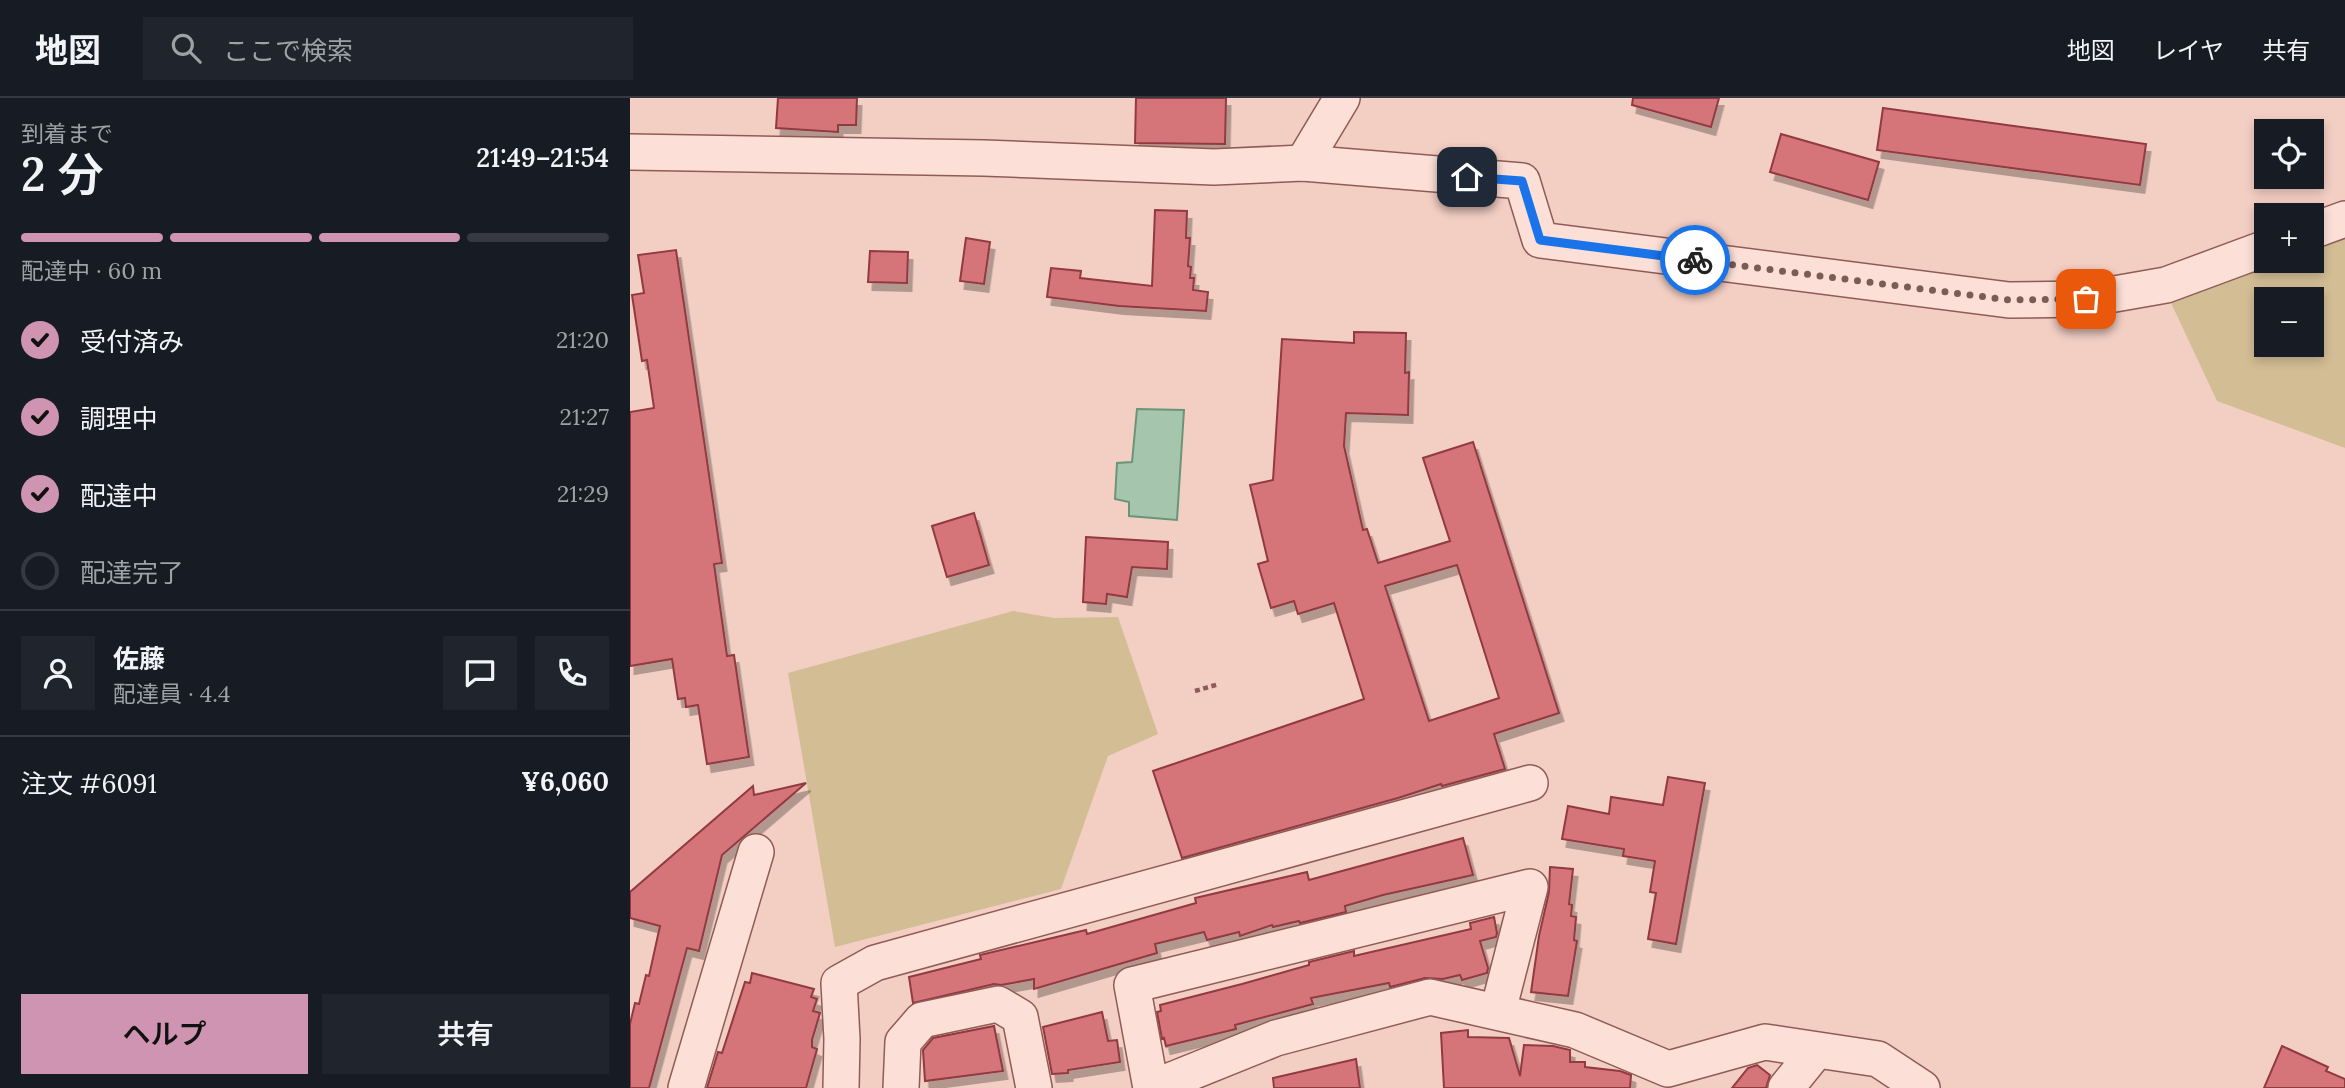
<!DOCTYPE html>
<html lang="ja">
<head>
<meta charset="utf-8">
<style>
	body { margin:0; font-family:Lora,"Noto Sans JP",serif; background:#20242c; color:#f1f3f6; height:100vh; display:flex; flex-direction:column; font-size:26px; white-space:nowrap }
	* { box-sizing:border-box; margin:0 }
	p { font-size:23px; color:#9ea1a6 }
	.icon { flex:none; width:38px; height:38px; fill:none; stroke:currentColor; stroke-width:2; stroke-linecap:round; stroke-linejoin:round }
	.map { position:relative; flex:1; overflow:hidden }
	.sheet { display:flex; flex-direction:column; background:#171b24; width:630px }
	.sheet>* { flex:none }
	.buttons { position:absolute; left:1624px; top:21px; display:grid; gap:14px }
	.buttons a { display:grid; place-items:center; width:70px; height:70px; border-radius:0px; background:#171b24; box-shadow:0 4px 10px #0003; font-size:35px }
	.pin { position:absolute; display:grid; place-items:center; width:60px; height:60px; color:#fff; margin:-30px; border-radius:14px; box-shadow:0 4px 10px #0006 }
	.courier { position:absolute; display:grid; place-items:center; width:70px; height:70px; margin:-35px; border:5px solid #1a73e8; border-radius:50%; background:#fff; color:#222; box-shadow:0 2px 9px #0007 }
	.headline em { font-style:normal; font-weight:600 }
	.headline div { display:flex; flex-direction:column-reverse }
	.headline { display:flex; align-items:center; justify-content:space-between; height:119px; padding:0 21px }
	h1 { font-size:46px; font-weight:600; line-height:52px }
	.bar { display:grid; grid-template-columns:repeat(4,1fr); gap:10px 7px; align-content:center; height:84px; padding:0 21px }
	.bar i { height:9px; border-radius:5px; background:#363941 }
	.bar .on { background:#cf94b2 }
	.bar p { grid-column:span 4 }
	.line { display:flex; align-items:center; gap:18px; padding:0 21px; border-top:2px solid #363941 }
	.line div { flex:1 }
	.round { display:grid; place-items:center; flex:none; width:74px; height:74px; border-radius:0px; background:#20242c }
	ol { padding:0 21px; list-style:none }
	li { display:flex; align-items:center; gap:21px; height:77px }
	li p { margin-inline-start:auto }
	li .icon { padding:7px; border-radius:50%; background:#cf94b2; color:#111; stroke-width:4 }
	li:last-child { color:#9ea1a6 }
	li i { width:38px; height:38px; border:4px solid #363941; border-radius:50% }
	.action { display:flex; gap:14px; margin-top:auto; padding:14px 21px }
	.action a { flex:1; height:80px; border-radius:0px; background:#cf94b2; color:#111; font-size:28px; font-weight:600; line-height:80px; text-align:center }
	.action a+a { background:#20242c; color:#f1f3f6 }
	header { display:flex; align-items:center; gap:42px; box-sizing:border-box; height:98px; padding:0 35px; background:#171b24; border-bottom:2px solid #363941 }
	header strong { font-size:33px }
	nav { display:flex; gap:38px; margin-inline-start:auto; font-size:24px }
	.search { width:490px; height:63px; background:#20242c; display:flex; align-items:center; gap:18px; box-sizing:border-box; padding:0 24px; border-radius:0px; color:#9ea1a6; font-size:26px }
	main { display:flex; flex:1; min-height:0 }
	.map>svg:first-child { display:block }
</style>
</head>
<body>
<header>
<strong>地図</strong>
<div class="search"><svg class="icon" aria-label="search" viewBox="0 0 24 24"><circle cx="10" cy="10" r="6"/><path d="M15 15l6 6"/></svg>ここで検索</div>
<nav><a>地図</a><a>レイヤ</a><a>共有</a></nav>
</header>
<main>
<section class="sheet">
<div class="headline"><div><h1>2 分</h1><p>到着まで</p></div><em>21:49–21:54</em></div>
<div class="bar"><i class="on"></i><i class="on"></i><i class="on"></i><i></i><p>配達中 · 60 m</p></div>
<ol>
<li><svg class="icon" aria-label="check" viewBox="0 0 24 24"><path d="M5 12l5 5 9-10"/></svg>受付済み<p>21:20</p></li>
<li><svg class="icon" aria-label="check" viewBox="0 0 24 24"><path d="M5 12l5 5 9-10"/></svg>調理中<p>21:27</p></li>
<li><svg class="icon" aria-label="check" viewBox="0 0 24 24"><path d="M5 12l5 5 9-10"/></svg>配達中<p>21:29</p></li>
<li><i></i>配達完了</li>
</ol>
<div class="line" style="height:126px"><a class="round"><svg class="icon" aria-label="person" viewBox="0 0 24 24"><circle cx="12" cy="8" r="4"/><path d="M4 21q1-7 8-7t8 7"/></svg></a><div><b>佐藤</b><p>配達員 · 4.4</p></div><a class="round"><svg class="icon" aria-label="chat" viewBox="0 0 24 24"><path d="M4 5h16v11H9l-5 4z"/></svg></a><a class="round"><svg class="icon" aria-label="phone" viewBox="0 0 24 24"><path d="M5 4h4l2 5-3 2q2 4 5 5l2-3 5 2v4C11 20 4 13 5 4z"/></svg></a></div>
<div class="line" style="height:91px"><div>注文 #6091</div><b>¥6,060</b></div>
<div class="action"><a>ヘルプ</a><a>共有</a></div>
</section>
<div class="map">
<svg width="1715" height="990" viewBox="0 0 1715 990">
	<defs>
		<filter id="shadow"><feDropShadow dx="4.5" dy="8" stdDeviation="0" flood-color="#0004"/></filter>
	</defs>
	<rect width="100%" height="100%" fill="#f3cec3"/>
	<g fill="#d3bd95" fill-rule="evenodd">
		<path d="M1715,140v210l-128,-47 -52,-111 75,-17 38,-12h34v-12zM1636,201h46v46h-46z"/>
		<path d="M383,513l41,7 64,-1 40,117 -50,22 -47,133 -226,58 -47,-274z"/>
	</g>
	<path fill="#a5c5ad" stroke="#6b9577" stroke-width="2" d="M507,311l47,1 -7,110 -48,-4v-14l-14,-3 2,-36 15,-1z"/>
	<g fill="#d5757a" stroke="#913a40" stroke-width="2" fill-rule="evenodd" filter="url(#shadow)">
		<path d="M148,0h79l-1,27h-18v7l-62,-4z"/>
		<path d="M506,0h90l-1,46 -90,-1z"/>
		<path d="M1003,0h86l-8,29 -79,-22z"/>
		<path d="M1253,10l263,36 -6,41 -263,-35z"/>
		<path d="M1151,36l98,28 -11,38 -98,-28z"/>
		<path d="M525,112l32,1 -1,27h4l-2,28 3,1 -1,11h4l-1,12 15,2 -2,19 -87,-5 -72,-9 4,-29 30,3 -1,7 72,8z"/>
		<path d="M336,140l24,4 -6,42 -24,-3z"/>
		<path d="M46,152l46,313 -8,1 13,92 7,-1 15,102 -42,7 -9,-59 -12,2 -1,-9 -7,1 -6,-40 -42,7v-254l24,-4 -7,-48 -5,1 -10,-66 12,-2 -6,-38z"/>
		<path d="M240,153l38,1 -1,31 -39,-1z"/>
		<path d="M724,234l52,1 -1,40 4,-1 -1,43 -62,-2 -2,33 19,84 4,-1 11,34 72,-22 -27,-83 50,-16 86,271 -65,21 11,35 -63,17 -1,-2 -43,14 -216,60 -29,-87 211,-72 -30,-96 -36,11 -4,-13 -23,7 -13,-44 10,-3 -18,-76 23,-5 9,-141 72,4zM827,467l42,133 -70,23 -44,-135z"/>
		<path d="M344,415l15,52 -42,12 -15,-51z"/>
		<path d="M456,439l82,5 -1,27 -35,-2 -5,30 -20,-3 -1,10 -23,-2z"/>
		<path d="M1038,679l37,6 -29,161 -28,-5 8,-46 -6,-1 5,-31 -32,-5 1,-7 -62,-10 6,-33 41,8 2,-17 52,8z"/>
		<path d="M176,685l-84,72 -23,96 -12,-3 -38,140h-19v-64l5,-21 4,1 7,-29 3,1 11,-50 -30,-8v-26l123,-106 1,9z"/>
		<path d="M833,740l10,37 -90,20 -38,11 1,6 -46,11 -1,-2 -26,6 -1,-2 -32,11 -1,-4 -32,8 -3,-8 -49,12 2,9 -123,36v-10l-33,6 -7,-1 -81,19 -4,-26 72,-18 -1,-4 106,-25 1,4 109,-31 -1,-5 112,-26 2,8z"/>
		<path d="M920,769l23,2 -4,35 3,1 -1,11 5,1 -2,23 3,1 -9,55 -37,-4 8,-56 10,-44z"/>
		<path d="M864,819l3,16 -1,4 -16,4 8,27 -1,5 -25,7 -2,-5 -17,4 -18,-1 -35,9 -1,-4 -78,15 2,6 -78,21 1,4 -70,17 -2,-8 -2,1 -5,-27 4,-1 -1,-6 82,-21 67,-19v-3l45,-11v5l117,-27 -1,-6z"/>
		<path d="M122,875l62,16 -3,8 6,2 -4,12 7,2 -8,27v7l5,2 -11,39h-99l11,-36 4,1 23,-71 5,1z"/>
		<path d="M472,914l6,29 9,-1 3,22 -52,8v3l-16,1 -9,-47z"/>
		<path d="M364,928l9,45 -78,10 -2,-31 10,-12z"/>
		<path d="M838,932v7l41,1 11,38 4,-31 29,1 17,4v12h15v5l35,4 11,4 -1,13h-186l-3,-55z"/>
		<path d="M1652,948l46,21 -2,4 19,8v9h-81z"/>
		<path d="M726,961l4,29h-86l-1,-10z"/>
		<path d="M1127,967l13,10 -4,13h-34l16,-20z"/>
	</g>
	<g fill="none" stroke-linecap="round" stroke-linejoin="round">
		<g stroke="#905b57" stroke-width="38">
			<g id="minor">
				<path d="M0,54l354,6 230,9 89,-4 219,18 18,59 469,60 77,-1 80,-14 100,-37"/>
				<path d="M673,65l39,-65"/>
				<path d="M1682,133l33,-12"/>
				<path d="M56,990l70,-236"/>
				<path d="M211,990l1,-49 -3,-56 36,-20 655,-180"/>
				<path d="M271,990l2,-46 19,-22 76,-16 22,13 14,71"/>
				<path d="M521,990l-19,-103 398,-98 -32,124"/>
				<path d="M522,990l124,-50 154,-41 145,33 93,39 97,-27 113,17 44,29"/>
				<path d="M1156,990l30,-37"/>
			</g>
		</g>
		<path stroke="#905b57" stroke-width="4.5" stroke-dasharray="5 3.5" stroke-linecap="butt" d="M565,593l24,-7"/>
		<use href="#minor" stroke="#fce0d7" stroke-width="35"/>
	</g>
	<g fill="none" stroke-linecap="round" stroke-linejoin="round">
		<path stroke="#7d5b57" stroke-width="7" stroke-dasharray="0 12.6" d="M1065,162l314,40 77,-1"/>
		<path stroke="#1a73e8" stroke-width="9" d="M837,79l55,4 18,59 155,20"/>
	</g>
</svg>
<div class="buttons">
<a><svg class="icon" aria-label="locate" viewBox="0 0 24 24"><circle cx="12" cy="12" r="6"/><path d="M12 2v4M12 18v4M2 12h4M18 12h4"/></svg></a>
<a>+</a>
<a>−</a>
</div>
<div class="pin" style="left:1456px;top:201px;background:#ea580c"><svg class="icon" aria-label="bag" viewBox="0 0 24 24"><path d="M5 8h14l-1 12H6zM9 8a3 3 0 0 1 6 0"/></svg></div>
<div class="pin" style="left:837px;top:79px;background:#1f2937"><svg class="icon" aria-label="home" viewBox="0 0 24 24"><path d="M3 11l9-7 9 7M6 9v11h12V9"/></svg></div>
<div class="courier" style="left:1065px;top:162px"><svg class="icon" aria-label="bike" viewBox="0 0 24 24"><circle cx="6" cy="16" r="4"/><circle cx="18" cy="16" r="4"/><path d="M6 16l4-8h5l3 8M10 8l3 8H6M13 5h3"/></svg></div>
</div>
</main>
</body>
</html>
